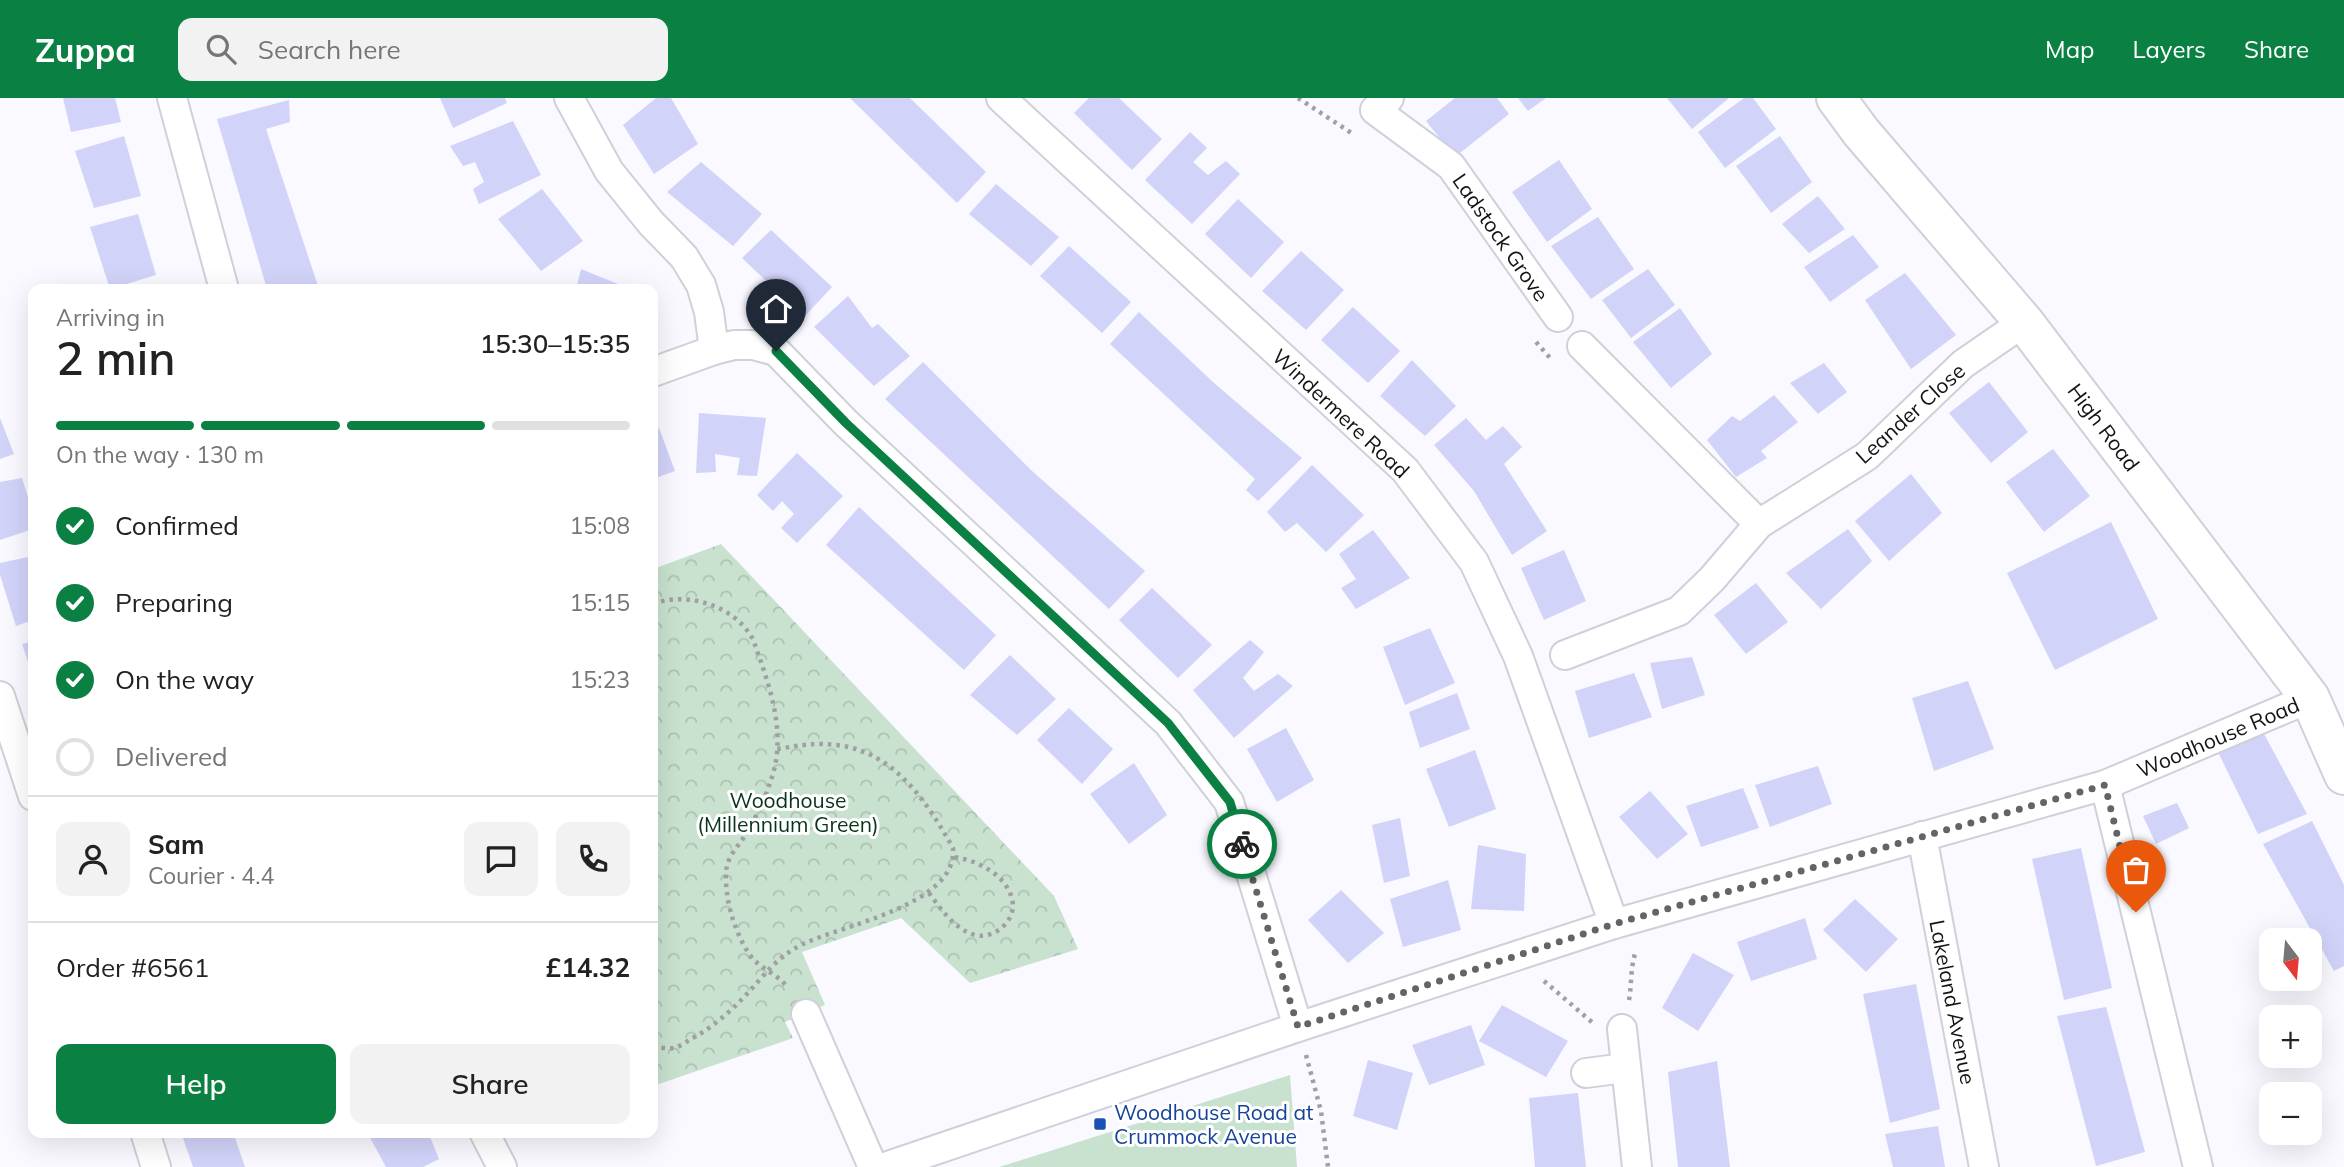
<!DOCTYPE html>
<html lang="en">
<head>
<meta charset="utf-8">
<style>
	body { margin:0; font-family:Mulish,sans-serif; background:#f2f2f2; color:#222; height:100vh; display:flex; flex-direction:column; font-size:26px; white-space:nowrap }
	* { box-sizing:border-box; margin:0 }
	p { font-size:23px; color:#767676 }
	.icon { flex:none; width:38px; height:38px; fill:none; stroke:currentColor; stroke-width:2; stroke-linecap:round; stroke-linejoin:round }
	.map { position:relative; flex:1; overflow:hidden }
	.side { position:absolute; left:28px; top:186px; width:630px; height:854px; display:flex; flex-direction:column; background:#fff; border-radius:14px; box-shadow:0 7px 28px #0002 }
	.side>* { flex:none }
	.needle { width:46px; rotate:164deg }
	.controls { position:absolute; left:2259px; top:830px; display:grid; gap:14px }
	.controls a { display:grid; place-items:center; width:63px; height:63px; border-radius:14px; background:#fff; box-shadow:0 7px 28px #0002; font-size:35px }
	.pin { position:absolute; display:grid; place-items:center; width:60px; height:60px; color:#fff; margin:-72px -30px; border-radius:50% 50% 50% 0; rotate:-45deg; box-shadow:0 0 7px #0007 }
	.pin .icon { rotate:45deg }
	.courier { position:absolute; display:grid; place-items:center; width:70px; height:70px; margin:-35px; border:5px solid #0b8043; border-radius:50%; background:#fff; color:#222; box-shadow:0 2px 9px #0007 }
	.head em { font-style:normal; font-weight:600 }
	.head div { display:flex; flex-direction:column-reverse }
	.head { display:flex; align-items:center; justify-content:space-between; height:119px; padding:0 28px }
	h1 { font-size:46px; font-weight:600; line-height:52px }
	.bar { display:grid; grid-template-columns:repeat(4,1fr); gap:10px 7px; align-content:center; height:84px; padding:0 28px }
	.bar i { height:9px; border-radius:5px; background:#e0e0e0 }
	.bar .active { background:#0b8043 }
	.bar p { grid-column:span 4 }
	.line { display:flex; align-items:center; gap:18px; padding:0 28px; border-top:2px solid #e0e0e0 }
	.line div { flex:1 }
	.round { display:grid; place-items:center; flex:none; width:74px; height:74px; border-radius:14px; background:#f2f2f2 }
	ol { padding:0 28px; list-style:none }
	li { display:flex; align-items:center; gap:21px; height:77px }
	li p { margin-inline-start:auto }
	li .icon { padding:7px; border-radius:50%; background:#0b8043; color:#fff; stroke-width:4 }
	li:last-child { color:#767676 }
	li i { width:38px; height:38px; border:4px solid #e0e0e0; border-radius:50% }
	.cta { display:flex; gap:14px; margin-top:auto; padding:14px 28px }
	.cta a { flex:1; height:80px; border-radius:14px; background:#0b8043; color:#fff; font-size:28px; font-weight:600; line-height:80px; text-align:center }
	.cta a+a { background:#f2f2f2; color:#222 }
	header { display:flex; align-items:center; gap:42px; box-sizing:border-box; height:98px; padding:0 35px; background:#0b8043; color:#fff }
	header strong { font-size:33px }
	nav { display:flex; gap:38px; margin-inline-start:auto; font-size:24px }
	.search { width:490px; height:63px; background:#f2f2f2; display:flex; align-items:center; gap:18px; box-sizing:border-box; padding:0 24px; border-radius:14px; color:#767676; font-size:26px }
	.map>svg:first-child { display:block }
</style>
</head>
<body>
<header>
<strong>Zuppa</strong>
<div class="search"><svg class="icon" aria-label="search" viewBox="0 0 24 24"><circle cx="10" cy="10" r="6"/><path d="M15 15l6 6"/></svg>Search here</div>
<nav><a>Map</a><a>Layers</a><a>Share</a></nav>
</header>
<div class="map">
<svg width="2344" height="1069" viewBox="0 0 2344 1069">
	<defs>
		<pattern id="forest-crowns" width="20" height="18" patternUnits="userSpaceOnUse" patternTransform="scale(1.75)"><rect width="20" height="18" fill="#c9e2cf"/><path d="M2 6a3 3 0 1 1 6 0M12 15a3 3 0 1 1 6 0" fill="none" stroke="#acc1b1"/></pattern>
	</defs>
	<rect width="100%" height="100%" fill="#f9f9ff"/>
	<path fill="#c9e2cf" d="M1290,977l7,92h-298z"/>
	<path fill="url(#forest-crowns)" d="M721,446l333,352 24,53 -108,34 -69,-65 -99,34 23,53 -40,17 8,16 -140,48v-517z"/>
	<g fill="#d2d3f9">
		<path d="M63,0h52l6,24 -50,10z"/>
		<path d="M440,0h65l2,5 -54,25z"/>
		<path d="M656,0h15l27,46 -44,30 -31,-49z"/>
		<path d="M850,0h60l76,74 -29,31z"/>
		<path d="M1089,0h30l43,41 -30,31 -58,-57z"/>
		<path d="M1455,0h42l12,16 -54,43 -29,-36z"/>
		<path d="M1518,0h28l-18,13z"/>
		<path d="M1667,0h62l-37,31z"/>
		<path d="M1744,0h9l23,31 -51,39 -27,-36z"/>
		<path d="M289,2l1,22 -24,7 53,160h-52l-50,-170z"/>
		<path d="M513,23l28,54 -62,29 -6,-15 11,-7 -9,-20 -12,4 -13,-20z"/>
		<path d="M1190,34l17,16 -14,14 15,13 18,-14 14,13 -48,50 -47,-44z"/>
		<path d="M124,38l17,60 -47,12 -19,-57z"/>
		<path d="M1780,38l32,46 -41,31 -35,-47z"/>
		<path d="M1559,62l33,49 -45,33 -35,-50z"/>
		<path d="M701,64l61,52 -29,32 -66,-54z"/>
		<path d="M996,86l63,53 -28,29 -62,-52z"/>
		<path d="M542,91l41,52 -42,30 -43,-52z"/>
		<path d="M1818,98l27,33 -36,24 -27,-29z"/>
		<path d="M1238,101l46,43 -33,36 -46,-44z"/>
		<path d="M138,116l18,61 -46,14 -20,-62z"/>
		<path d="M1598,119l36,52 -43,30 -40,-53z"/>
		<path d="M771,132l61,57 -28,30 -62,-59z"/>
		<path d="M1853,137l26,32 -49,35 -26,-35z"/>
		<path d="M1069,148l62,56 -29,31 -62,-57z"/>
		<path d="M1301,153l43,39 -38,40 -44,-39z"/>
		<path d="M581,171l42,17 -1,3h-46z"/>
		<path d="M1648,171l27,36 -44,33 -29,-38z"/>
		<path d="M1905,175l51,62 -45,34 -46,-69z"/>
		<path d="M848,198l24,32 6,-4 32,32 -36,30 -60,-59z"/>
		<path d="M1353,209l47,44 -32,32 -47,-43z"/>
		<path d="M1680,210l32,46 -41,34 -38,-46z"/>
		<path d="M1139,214l75,71 88,75 -44,43 -12,-11 9,-11 -145,-135z"/>
		<path d="M1412,262l44,46 -31,30 -45,-40z"/>
		<path d="M923,264l109,109 113,100 -36,38 -224,-210z"/>
		<path d="M1824,265l23,29 -29,22 -28,-31z"/>
		<path d="M1989,284l39,50 -37,31 -42,-50z"/>
		<path d="M1774,297l24,27 -37,29 6,7 -31,19 -29,-37 25,-24 8,5z"/>
		<path d="M699,315l67,5 -9,58 -20,-1 3,-17 -25,-4 1,18 -20,1z"/>
		<path d="M0,320l14,36 -14,5z"/>
		<path d="M1466,320l20,22 17,-14 19,21 -18,17 43,67 -35,24 -38,-64 -40,-46z"/>
		<path d="M659,330l16,43 -22,8v-49z"/>
		<path d="M2053,351l37,47 -46,36 -38,-50z"/>
		<path d="M797,355l46,43 -46,47 -16,-15 13,-14 -12,-13 -9,10 -16,-16z"/>
		<path d="M1312,367l52,50 -38,37 -29,-29 -12,9 -18,-20z"/>
		<path d="M1911,376l31,39 -53,48 -34,-40z"/>
		<path d="M22,380l11,35v16l-33,11v-58z"/>
		<path d="M859,409l137,128 -32,35 -138,-125z"/>
		<path d="M2111,424l47,97 -103,51 -48,-97z"/>
		<path d="M1848,431l24,32 -51,48 -35,-36z"/>
		<path d="M1373,432l37,48 -54,31 -15,-21 15,-9 -17,-25z"/>
		<path d="M1564,452l22,51 -42,19 -23,-52z"/>
		<path d="M33,458v64l-17,6 -16,-51v-12z"/>
		<path d="M1756,485l32,39 -42,32 -32,-39z"/>
		<path d="M1152,490l60,57 -34,33 -59,-58z"/>
		<path d="M1430,530l25,55 -50,22 -22,-58z"/>
		<path d="M1250,542l14,12 -21,26 11,13 24,-17 15,12 -59,52 -41,-48z"/>
		<path d="M33,543v36l-11,-33z"/>
		<path d="M1010,557l46,44 -39,36 -47,-40z"/>
		<path d="M1692,559l13,38 -43,14 -12,-46z"/>
		<path d="M1634,575l18,44 -63,21 -14,-47z"/>
		<path d="M1968,583l26,68 -60,22 -22,-73z"/>
		<path d="M1457,595l13,36 -50,19 -11,-36z"/>
		<path d="M1069,610l44,41 -31,35 -45,-44z"/>
		<path d="M1286,630l28,52 -37,22 -30,-53z"/>
		<path d="M2262,632l45,84 -49,20 -42,-86z"/>
		<path d="M1475,652l21,59 -47,18 -23,-58z"/>
		<path d="M1134,665l33,52 -38,29 -39,-50z"/>
		<path d="M1818,668l14,38 -62,23 -15,-42z"/>
		<path d="M1743,690l16,40 -58,19 -15,-41z"/>
		<path d="M1650,693l38,43 -31,25 -38,-42z"/>
		<path d="M2177,705l12,25 -33,16 -13,-28z"/>
		<path d="M1400,720l10,58 -26,7 -12,-58z"/>
		<path d="M2312,723l32,64v81l-10,5 -71,-127z"/>
		<path d="M1478,747l48,9 -2,57 -53,-2z"/>
		<path d="M2081,750l31,140 -48,12 -32,-141z"/>
		<path d="M1448,782l13,50 -58,17 -13,-48z"/>
		<path d="M1341,792l43,43 -36,30 -40,-43z"/>
		<path d="M1855,801l43,40 -32,33 -43,-42z"/>
		<path d="M1805,820l12,41 -66,22 -14,-39z"/>
		<path d="M1693,855l41,22 -36,56 -36,-23z"/>
		<path d="M1916,886l24,125 -50,14 -27,-129z"/>
		<path d="M1502,907l66,36 -22,36 -67,-36z"/>
		<path d="M2106,909l39,145 -49,14 -39,-150z"/>
		<path d="M1471,927l14,40 -56,20 -17,-40z"/>
		<path d="M1368,962l45,13 -16,57 -44,-14z"/>
		<path d="M1717,963l13,106h-52l-10,-95z"/>
		<path d="M1578,995l8,74h-51l-6,-69z"/>
		<path d="M1938,1028l7,41h-52l-8,-33z"/>
		<path d="M181,1034h52l12,35h-52z"/>
		<path d="M367,1034h61l11,27 -16,8h-37z"/>
	</g>
	<g fill="none" stroke-linecap="round" stroke-linejoin="round">
		<g stroke="#cfd0d9" stroke-width="32">
			<g id="street">
				<path d="M172,0l52,191"/>
				<path d="M569,0l40,73 42,52 33,34 17,28 8,27 5,38 20,-5h19l23,6 70,72 322,300 61,79 69,225"/>
				<path d="M1001,0l404,372 69,92 44,94 96,268"/>
				<path d="M1389,0l-14,12 76,56 107,151"/>
				<path d="M1582,248l177,178"/>
				<path d="M653,274l61,-22"/>
				<path d="M1565,557l114,-44 33,-32 47,-55 108,-68 96,-92 61,-42"/>
				<path d="M0,598l33,100"/>
				<path d="M2105,687l93,382"/>
				<path d="M1922,738l62,331"/>
				<path d="M806,916l67,153"/>
				<path d="M1622,931l15,138"/>
				<path d="M1586,975l39,-5"/>
				<path d="M145,1034l11,35"/>
				<path d="M484,1034l18,35"/>
				<path d="M885,1069l413,-140 316,-103 491,-139 205,-87"/>
			</g>
		</g>
		<g stroke="#cfd0d9" stroke-width="42">
			<path id="secondary" d="M1836,0l25,34 163,190 286,376 34,77"/>
		</g>
		<g stroke="#9f9fa4" stroke-width="4.5" stroke-dasharray="3.5 5" stroke-linecap="butt">
			<path d="M1298,0l55,36"/>
			<path d="M1536,244l15,17"/>
			<path d="M653,506c33,-13 79,1 98,32 4,6 5,14 8,20 12,35 24,73 16,110 -6,24 -16,46 -29,68 -6,10 -17,21 -19,32 -2,8 -1,19 0,27 2,20 14,54 28,68 11,10 24,15 33,27"/>
			<path d="M929,795c11,15 25,35 43,41 20,8 46,-13 40,-35 -6,-25 -36,-39 -58,-42"/>
			<path d="M1544,883l49,42"/>
			<path d="M1629,902c3,-16 1,-33 7,-49"/>
			<path d="M653,949c6,0 15,2 21,1 5,-1 11,-5 15,-8 20,-10 39,-26 55,-43 21,-22 31,-39 59,-53 39,-19 155,-39 150,-96 -26,-46 -59,-97 -117,-103 -20,-3 -39,1 -59,4"/>
			<path d="M1306,957l15,56 7,56"/>
		</g>
		<use href="#street" stroke="#fff" stroke-width="28"/>
		<use href="#secondary" stroke="#fff" stroke-width="38"/>
	</g>
	<g fill="none" stroke-linecap="round" stroke-linejoin="round">
		<path stroke="#646468" stroke-width="7" stroke-dasharray="0 12.6" d="M1242,746l56,183 316,-103 491,-139 31,127"/>
		<path stroke="#0b8043" stroke-width="9" d="M776,253l70,72 322,300 62,79 12,42"/>
	</g>
	<rect fill="#1a4fb4" stroke="#fff" stroke-width="2.5" x="1093" y="1019" width="14" height="14" rx="3.5"/>
	<g text-anchor="middle" dominant-baseline="central" stroke-width="6" stroke-linejoin="round" paint-order="stroke">
		<g font-size="21" fill="#141417" stroke="#fff">
			<text transform="translate(1501 139) rotate(55)">Ladstock Grove</text>
			<text transform="translate(1341 315) rotate(43)">Windermere Road</text>
			<text transform="translate(1910 315) rotate(-42)">Leander Close</text>
			<text transform="translate(2104 329) rotate(53)">High Road</text>
			<text transform="translate(2218 639) rotate(-23)">Woodhouse Road</text>
			<text transform="translate(1953 904) rotate(79)">Lakeland Avenue</text>
		</g>
		<g font-size="21" fill="#08341b" stroke="#fff">
			<text x="788" y="702">Woodhouse<tspan x="788" dy="24">(Millennium Green)</tspan></text>
		</g>
		<g font-size="21" fill="#164399" stroke="#fff" text-anchor="start">
			<text x="1114" y="1014">Woodhouse Road at<tspan x="1114" dy="24">Crummock Avenue</tspan></text>
		</g>
	</g>
</svg>
<div class="controls">
<a><svg class="needle" viewBox="-14 -14 28 28"><path d="M0-13l5 13h-10z" fill="#e53935"/><path d="M0 13l5-13h-10z" fill="#767676"/></svg></a>
<a>+</a>
<a>−</a>
</div>
<div class="pin" style="left:2136px;top:814px;background:#ea580c"><svg class="icon" aria-label="bag" viewBox="0 0 24 24"><path d="M5 8h14l-1 12H6zM9 8a3 3 0 0 1 6 0"/></svg></div>
<div class="pin" style="left:776px;top:253px;background:#1f2937"><svg class="icon" aria-label="home" viewBox="0 0 24 24"><path d="M3 11l9-7 9 7M6 9v11h12V9"/></svg></div>
<div class="courier" style="left:1242px;top:746px"><svg class="icon" aria-label="bike" viewBox="0 0 24 24"><circle cx="6" cy="16" r="4"/><circle cx="18" cy="16" r="4"/><path d="M6 16l4-8h5l3 8M10 8l3 8H6M13 5h3"/></svg></div>
<section class="side">
<div class="head"><div><h1>2 min</h1><p>Arriving in</p></div><em>15:30–15:35</em></div>
<div class="bar"><i class="active"></i><i class="active"></i><i class="active"></i><i></i><p>On the way · 130 m</p></div>
<ol>
<li><svg class="icon" aria-label="check" viewBox="0 0 24 24"><path d="M5 12l5 5 9-10"/></svg>Confirmed<p>15:08</p></li>
<li><svg class="icon" aria-label="check" viewBox="0 0 24 24"><path d="M5 12l5 5 9-10"/></svg>Preparing<p>15:15</p></li>
<li><svg class="icon" aria-label="check" viewBox="0 0 24 24"><path d="M5 12l5 5 9-10"/></svg>On the way<p>15:23</p></li>
<li><i></i>Delivered</li>
</ol>
<div class="line" style="height:126px"><a class="round"><svg class="icon" aria-label="person" viewBox="0 0 24 24"><circle cx="12" cy="8" r="4"/><path d="M4 21q1-7 8-7t8 7"/></svg></a><div><b>Sam</b><p>Courier · 4.4</p></div><a class="round"><svg class="icon" aria-label="chat" viewBox="0 0 24 24"><path d="M4 5h16v11H9l-5 4z"/></svg></a><a class="round"><svg class="icon" aria-label="phone" viewBox="0 0 24 24"><path d="M5 4h4l2 5-3 2q2 4 5 5l2-3 5 2v4C11 20 4 13 5 4z"/></svg></a></div>
<div class="line" style="height:91px"><div>Order #6561</div><b>£14.32</b></div>
<div class="cta"><a>Help</a><a>Share</a></div>
</section>
</div>
</body>
</html>
